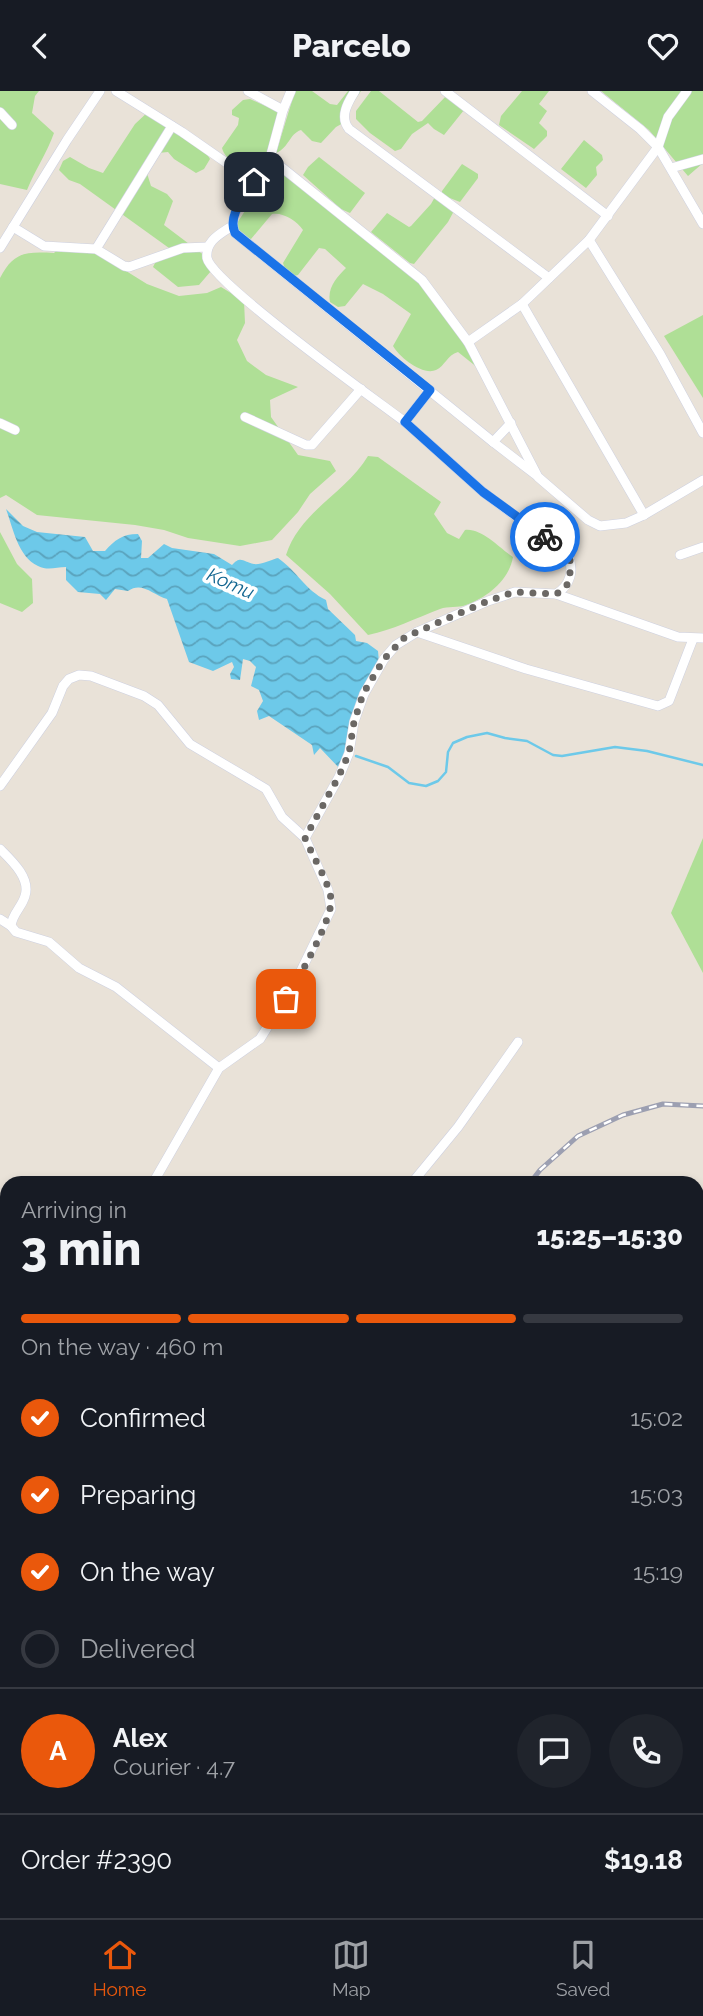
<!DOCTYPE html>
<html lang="en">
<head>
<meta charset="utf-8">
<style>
	body { margin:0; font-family:Raleway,sans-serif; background:#20242c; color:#f1f3f6; height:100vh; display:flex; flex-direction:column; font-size:26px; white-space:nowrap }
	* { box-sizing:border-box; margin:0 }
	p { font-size:23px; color:#9ea1a6 }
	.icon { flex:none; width:38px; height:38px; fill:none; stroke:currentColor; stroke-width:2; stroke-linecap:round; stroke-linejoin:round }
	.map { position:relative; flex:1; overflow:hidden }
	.sheet { position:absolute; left:0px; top:1085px; width:704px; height:742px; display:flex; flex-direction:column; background:#171b24; border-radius:21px 21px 0 0; box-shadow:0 4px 10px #0003 }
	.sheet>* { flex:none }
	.pin { position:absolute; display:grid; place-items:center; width:60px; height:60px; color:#fff; margin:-30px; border-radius:14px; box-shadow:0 4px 10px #0006 }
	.courier { position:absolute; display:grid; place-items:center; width:70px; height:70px; margin:-35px; border:5px solid #1a73e8; border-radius:50%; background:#fff; color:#222; box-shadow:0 2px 9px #0007 }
	.head em { font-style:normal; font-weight:800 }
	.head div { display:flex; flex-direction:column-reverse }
	.head { display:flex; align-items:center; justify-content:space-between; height:119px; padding:0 21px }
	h1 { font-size:46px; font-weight:800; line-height:52px }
	.bar { display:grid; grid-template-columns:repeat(4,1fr); gap:10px 7px; align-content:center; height:84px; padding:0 21px }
	.bar i { height:9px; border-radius:5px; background:#363941 }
	.bar .current { background:#ea580c }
	.bar p { grid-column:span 4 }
	.line { display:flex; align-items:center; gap:18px; padding:0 21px; border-top:2px solid #363941 }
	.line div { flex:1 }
	.round { display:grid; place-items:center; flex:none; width:74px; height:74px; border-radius:37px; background:#20242c }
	ol { padding:0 21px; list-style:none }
	li { display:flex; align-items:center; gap:21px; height:77px }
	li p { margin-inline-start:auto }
	li .icon { padding:7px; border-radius:50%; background:#ea580c; color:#fff; stroke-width:4 }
	li:last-child { color:#9ea1a6 }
	li i { width:38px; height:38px; border:4px solid #363941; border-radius:50% }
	header { display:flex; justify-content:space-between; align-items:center; height:91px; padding:0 21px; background:#171b24; font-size:32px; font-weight:800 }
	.tab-bar { display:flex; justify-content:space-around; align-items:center; height:98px; border-top:2px solid #363941; background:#171b24; font-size:19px; color:#9ea1a6 }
	.tab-bar a { display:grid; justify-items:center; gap:4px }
	.tab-bar .current { color:#ea580c }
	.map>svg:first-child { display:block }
</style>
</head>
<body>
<header><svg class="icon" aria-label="back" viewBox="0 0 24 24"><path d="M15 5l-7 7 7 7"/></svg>Parcelo<svg class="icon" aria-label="heart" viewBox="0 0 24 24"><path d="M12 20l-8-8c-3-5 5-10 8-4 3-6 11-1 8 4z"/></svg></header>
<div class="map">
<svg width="703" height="1827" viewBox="0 0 703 1827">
	<defs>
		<pattern id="water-waves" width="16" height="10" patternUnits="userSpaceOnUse" patternTransform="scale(1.75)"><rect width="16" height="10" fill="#6dc9e9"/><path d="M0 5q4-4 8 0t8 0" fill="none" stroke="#5aa3bd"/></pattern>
	</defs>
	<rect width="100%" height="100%" fill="#e9e2d8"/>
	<g fill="#afdf96">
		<path d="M0,0h39l-4,5 -3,17 22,20c-7,20 -19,37 -27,57l-27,-6z"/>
		<path d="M295,0h17l18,13 7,1 11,-14h13l-15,22 -1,9 -9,5 -15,16 -9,-2 -11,-11c-12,4 -12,18 -25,23z"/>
		<path d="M371,0h8l39,31 4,-1 26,-27 16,16 -20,25 -10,-6 -6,-6 -16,11 -11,15 -6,2 -25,-18 -14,-14v-8z"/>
		<path d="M522,0h27l-10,13 8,7 -8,12 8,8v5l-13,13 -35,-24 2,-9z"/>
		<path d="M601,0h102v72l-15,13 -39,-46z"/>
		<path d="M250,8l29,13c-4,18 -7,54 -25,62 -12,-4 -29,-14 -32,-26l16,-23 1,-7 -7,-3v-5l11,-10z"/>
		<path d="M149,20l56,40 5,8 -6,10 -8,4 -22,-14 -6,-7 -10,1 -13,14 6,19 16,8 6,7 -9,24 49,37 -2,9 -12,14 -21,2 -25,-20 6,-12 10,-7 -89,-64 -11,-4 -10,-10 4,-9 7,-4 19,11 14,5 32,-49z"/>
		<path d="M584,49l18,15 1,5 -7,7 1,8 -11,13 -25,-19z"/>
		<path d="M319,66l46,36 -15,20 -9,-4 -38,-34 5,-8z"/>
		<path d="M274,69l140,112 36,45 28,51 -20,-16c-11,3 -13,14 -22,18 -13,6 -37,-13 -43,-24l18,-32 -28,-20 -20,-10 -18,22 -7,1 -8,-5c-3,-14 7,-25 16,-34l-21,-19 -6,-1 -21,27 -4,1 -9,-7 -2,-6 20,-33c-6,-9 -20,-18 -31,-16l-21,25 -11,-3 -3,-13 31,-47z"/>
		<path d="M462,73l16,10v4l-18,24 -18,-7v-4z"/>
		<path d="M436,104l19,14 -7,13 -34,42 -4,-1 -39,-31 16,-19 22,14 2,-1 20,-22z"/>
		<path d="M64,152h17l66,41 32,12 28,-3 14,-6 23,14 1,22 -8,17 10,21 19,14 32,12 -28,13 1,17 27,38 32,6 6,10 -26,23 -12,18 -26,28 -32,6 -52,-8 -24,-8 -29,-5 -98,-10 -31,-20 -6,3v-220c14,-27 26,-26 54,-25z"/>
		<path d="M703,224v83l-39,-62z"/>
		<path d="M368,365l10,1 63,45 -7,12 13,19 12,6 6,-9c17,-2 34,18 48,27 -4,23 -25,40 -47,48 -8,3 -18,1 -26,4 -24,9 -47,21 -72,26l-38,-41 -44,-39c14,-44 60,-62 82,-99z"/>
		<path d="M0,441l17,32 15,15 1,24 -11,9 -22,-9z"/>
		<path d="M703,747v135l-32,-60z"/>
	</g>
	<path fill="url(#water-waves)" d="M6,418l17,17 14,6 48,5 8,14h12c10,-11 17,-17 33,-17l4,7 -1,17h7l16,-14 8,4 42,6 18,11c9,-10 11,-3 22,-1 6,1 17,-4 24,-6 20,14 27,32 48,42l2,9 27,26 1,6 11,2 11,8 1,11 -18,29 -7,25 -3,25 -10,29 -21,-22 -6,7 -2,-10 -43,-29 -10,4 -2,-9 6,-10 -4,-11 -8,-4 5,-19 -6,-6 -7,-2 -3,21 -9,-1 -1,-5 4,-7 -2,-5 -19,9 -24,-9 -22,-63c-14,-4 -25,-18 -39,-8l-13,-2 -9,11 -6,-6 -22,-2 -12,-12v-13c-10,0 -18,4 -28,-1 -20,-9 -25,-38 -32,-57z"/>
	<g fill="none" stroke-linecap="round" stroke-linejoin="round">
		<path stroke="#6dc9e9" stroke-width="2.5" d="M356,665l32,11 21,16 17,3 12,-5 8,-9 2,-20 5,-9 14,-6 20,-4 18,5 22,3 26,14 9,1 53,-9 32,4 56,14"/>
		<g stroke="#ced1e0" stroke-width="10">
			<g id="minor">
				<path d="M116,0l66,41 72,50 16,-24 13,-48 8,-19"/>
				<path d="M248,0l35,19"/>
				<path d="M355,0c-7,11 -16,26 -6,38l200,149"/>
				<path d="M445,0l163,125"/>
				<path d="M592,0l48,38 18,18 45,77"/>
				<path d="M0,21l12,13"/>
				<path d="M270,67l152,122 46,62 70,135 50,43 12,6 26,-3 18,-8 59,-35"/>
				<path d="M671,77l32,-9"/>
				<path d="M254,91c-9,15 -27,33 -19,51l258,209 18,-19"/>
				<path d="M232,135c-12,8 -27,15 -25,32 5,25 169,142 198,164"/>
				<path d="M13,136l31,19 52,3 28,17 5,1 54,-19 25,-1"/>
				<path d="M589,149l71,114 43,79"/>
				<path d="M0,157l67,-108 33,-49"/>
				<path d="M96,158l76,-123"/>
				<path d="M522,213l122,211"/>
				<path d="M468,251l54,-38 67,-64 69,-93 10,-30 19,-26"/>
				<path d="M245,326l61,28h6l49,-56"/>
				<path d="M0,332l15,7"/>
				<path d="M493,351l43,33"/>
				<path d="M680,464l23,-8"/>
				<path d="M556,503l122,43 25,1"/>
				<path d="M417,541l109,37 132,37 11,-5 24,-62"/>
				<path d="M0,695l52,-73 11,-27 6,-7 10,-4 12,1 53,20 14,9 32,39 76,45 16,28 23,21 23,52 3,19 -36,74 -35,56 -41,29 -66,115"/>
				<path d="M305,747l34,-61 10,-24 5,-31 10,-28 20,-35 12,-14 21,-13 71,-31 27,-9 41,2c15,-9 18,-24 12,-39l-85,-63 -78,-70 25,-32"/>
				<path d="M0,758c11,11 31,29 25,47 -3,11 -13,18 -14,30l5,6 33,10 30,26 37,19 103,81"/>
				<path d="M0,828l11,7"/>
				<path d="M412,1092l46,-56 60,-85"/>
				<path d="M0,1299l7,-10"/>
				<path d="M0,1692l7,-12"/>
				<path d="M0,1814l7,2"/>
				<path d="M24,1820l11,7"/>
				<path d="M364,1820l8,7"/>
				<path d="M243,1827h15"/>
			</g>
		</g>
		<use href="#minor" stroke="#fff" stroke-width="9"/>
		<g stroke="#9c9fb1" stroke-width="5">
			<g id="rail">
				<path d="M530,1092l10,-13 38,-34 45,-21 40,-11 40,2"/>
				<path d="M19,1827l5,-7"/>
			</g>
		</g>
		<use href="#rail" stroke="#fff" stroke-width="2.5" stroke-dasharray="8" stroke-linecap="butt"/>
	</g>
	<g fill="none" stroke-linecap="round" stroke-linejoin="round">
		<path stroke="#6b6865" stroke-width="7" stroke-dasharray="0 12.6" d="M286,908c11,-18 47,-80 45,-100 -2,-17 -19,-44 -26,-61l34,-62 10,-23 5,-31 9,-28 21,-35 21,-22 83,-36 26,-9 42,2 7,-4 6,-8 2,-19 -3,-8 -23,-18"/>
		<path stroke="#1a73e8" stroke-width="9" d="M254,91c-9,15 -27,33 -19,51l195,157 -25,32 78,70 62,45"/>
	</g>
	<g text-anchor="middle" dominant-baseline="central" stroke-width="7" stroke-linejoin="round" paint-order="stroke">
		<g font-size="19" font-style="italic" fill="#116590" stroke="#fff">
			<text transform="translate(231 492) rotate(24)">Komu</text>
		</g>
	</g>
</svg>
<div class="pin" style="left:286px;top:908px;background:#ea580c"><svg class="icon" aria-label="bag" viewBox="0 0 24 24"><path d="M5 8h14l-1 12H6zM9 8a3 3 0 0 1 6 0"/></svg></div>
<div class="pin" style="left:254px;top:91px;background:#1f2937"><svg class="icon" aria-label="home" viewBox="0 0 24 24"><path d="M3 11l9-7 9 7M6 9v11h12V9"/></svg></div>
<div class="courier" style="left:545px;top:446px"><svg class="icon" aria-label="bike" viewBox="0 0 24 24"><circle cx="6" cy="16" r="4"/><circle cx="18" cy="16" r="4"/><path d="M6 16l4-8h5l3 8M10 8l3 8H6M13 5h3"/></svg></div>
<section class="sheet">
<div class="head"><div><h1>3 min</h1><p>Arriving in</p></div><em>15:25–15:30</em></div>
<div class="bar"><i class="current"></i><i class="current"></i><i class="current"></i><i></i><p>On the way · 460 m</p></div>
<ol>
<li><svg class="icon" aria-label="check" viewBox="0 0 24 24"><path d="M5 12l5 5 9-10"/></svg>Confirmed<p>15:02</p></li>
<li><svg class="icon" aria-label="check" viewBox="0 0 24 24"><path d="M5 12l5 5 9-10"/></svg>Preparing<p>15:03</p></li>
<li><svg class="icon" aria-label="check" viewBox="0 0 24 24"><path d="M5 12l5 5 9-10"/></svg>On the way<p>15:19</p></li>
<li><i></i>Delivered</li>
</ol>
<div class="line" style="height:126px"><b class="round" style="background:#ea580c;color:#fff">A</b><div><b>Alex</b><p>Courier · 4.7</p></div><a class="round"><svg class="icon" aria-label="chat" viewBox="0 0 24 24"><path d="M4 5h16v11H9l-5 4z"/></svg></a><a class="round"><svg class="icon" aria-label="phone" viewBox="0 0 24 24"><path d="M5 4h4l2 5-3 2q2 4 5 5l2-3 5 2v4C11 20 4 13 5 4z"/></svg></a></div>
<div class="line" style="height:91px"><div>Order #2390</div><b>$19.18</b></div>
</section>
</div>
<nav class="tab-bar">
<a class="current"><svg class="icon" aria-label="home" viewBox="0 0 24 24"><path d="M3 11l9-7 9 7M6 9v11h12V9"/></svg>Home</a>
<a><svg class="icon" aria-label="map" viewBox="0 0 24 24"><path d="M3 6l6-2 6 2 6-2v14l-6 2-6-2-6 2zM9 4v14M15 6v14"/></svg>Map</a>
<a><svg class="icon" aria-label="saved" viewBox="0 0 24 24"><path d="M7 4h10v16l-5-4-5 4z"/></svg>Saved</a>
</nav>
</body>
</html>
